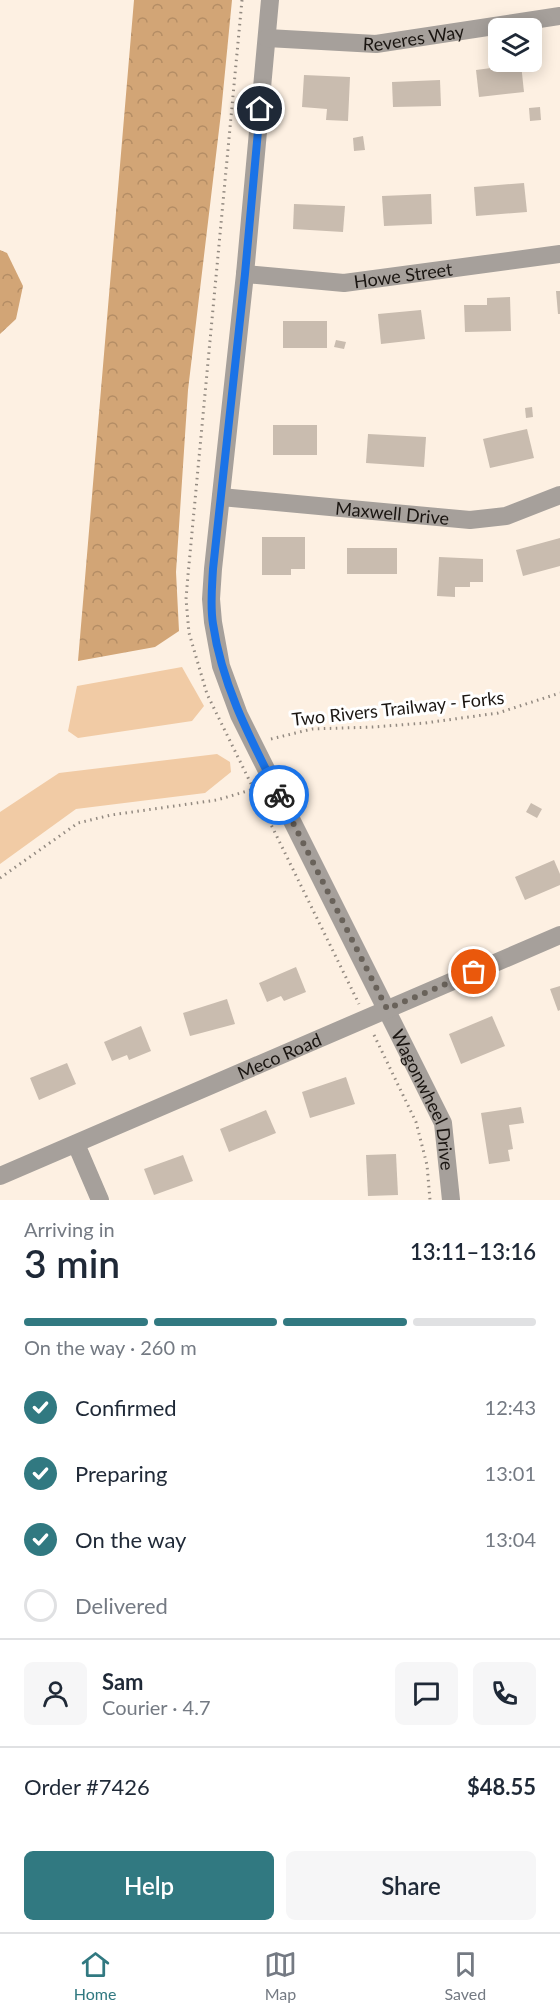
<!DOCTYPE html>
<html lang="en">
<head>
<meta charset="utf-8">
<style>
	body { margin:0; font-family:Lato,sans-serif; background:#f6f6f7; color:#1f2937; height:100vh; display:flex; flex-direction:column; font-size:22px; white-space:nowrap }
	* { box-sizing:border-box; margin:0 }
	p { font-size:20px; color:#747a83 }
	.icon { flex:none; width:33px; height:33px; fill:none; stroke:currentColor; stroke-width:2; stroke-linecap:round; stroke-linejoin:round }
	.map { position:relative; height:1200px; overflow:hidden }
	.details { display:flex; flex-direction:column; background:#fff; flex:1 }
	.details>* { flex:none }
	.buttons { position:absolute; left:488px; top:18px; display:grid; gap:12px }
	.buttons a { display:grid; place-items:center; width:54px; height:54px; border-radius:9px; background:#fff; box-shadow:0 3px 15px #0003; font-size:30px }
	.pin { position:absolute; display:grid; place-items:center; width:51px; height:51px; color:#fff; margin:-26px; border:3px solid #fff; border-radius:50%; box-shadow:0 2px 6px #0007 }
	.courier { position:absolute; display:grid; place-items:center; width:60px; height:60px; margin:-30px; border:4px solid #1a73e8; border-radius:50%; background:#fff; color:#222; box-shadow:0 2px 8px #0007 }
	.overview em { font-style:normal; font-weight:600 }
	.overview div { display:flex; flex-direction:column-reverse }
	.overview { display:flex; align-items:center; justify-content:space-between; height:102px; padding:0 24px }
	h1 { font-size:39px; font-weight:600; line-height:45px }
	.bar { display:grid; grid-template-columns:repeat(4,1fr); gap:9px 6px; align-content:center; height:72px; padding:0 24px }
	.bar i { height:8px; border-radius:4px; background:#e0e1e3 }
	.bar .current { background:#317981 }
	.bar p { grid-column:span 4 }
	.line { display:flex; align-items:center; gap:15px; padding:0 24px; border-top:2px solid #e0e1e3 }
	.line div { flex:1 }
	.round { display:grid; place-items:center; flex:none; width:63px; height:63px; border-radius:9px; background:#f6f6f7 }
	ol { padding:0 24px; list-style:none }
	li { display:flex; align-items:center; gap:18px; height:66px }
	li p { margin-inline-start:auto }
	li .icon { padding:6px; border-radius:50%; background:#317981; color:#fff; stroke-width:4 }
	li:last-child { color:#747a83 }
	li i { width:33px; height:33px; border:3px solid #e0e1e3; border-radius:50% }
	.action { display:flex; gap:12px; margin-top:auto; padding:12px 24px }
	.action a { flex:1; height:69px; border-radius:9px; background:#317981; color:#fff; font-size:24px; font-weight:600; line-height:69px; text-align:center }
	.action a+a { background:#f6f6f7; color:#1f2937 }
	.tabs { display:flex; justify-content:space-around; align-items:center; height:84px; border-top:2px solid #e0e1e3; background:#fff; font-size:16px; color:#747a83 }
	.tabs a { display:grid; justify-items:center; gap:3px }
	.tabs .current { color:#317981 }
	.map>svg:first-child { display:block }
</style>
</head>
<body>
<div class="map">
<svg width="560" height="1200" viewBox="0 0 560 1200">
	<defs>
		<pattern id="forest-crowns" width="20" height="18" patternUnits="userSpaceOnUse" patternTransform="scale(1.5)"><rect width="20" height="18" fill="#d2a576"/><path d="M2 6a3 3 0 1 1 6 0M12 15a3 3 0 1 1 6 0" fill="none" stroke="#b48d65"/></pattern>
	</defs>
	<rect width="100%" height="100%" fill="#fdf0e2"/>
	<g fill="#f1cba5">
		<path d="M182,667l22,39 -12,15 -114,17 -10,-7 9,-45z"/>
		<path d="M217,754l13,8 1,10 -26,21 -129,16 -76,55v-52l59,-39z"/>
	</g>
	<g fill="url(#forest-crowns)">
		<path d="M134,0h98l-11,113 -33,277 -12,182 3,59 -24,16 -77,14z"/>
		<path d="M0,250l7,3 16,33 -7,33 -16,15z"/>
	</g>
	<g fill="#c9bcaf">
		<path d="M521,64l3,28 -45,5 -3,-27z"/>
		<path d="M304,75l46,2 -2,44 -22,-1 1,-11 -25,-2z"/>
		<path d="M440,80l1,26 -48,1 -1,-25z"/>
		<path d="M540,107l1,13 -11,1 -1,-13z"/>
		<path d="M363,136l2,14 -11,1 -1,-13z"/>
		<path d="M524,183l3,29 -51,4 -2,-29z"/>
		<path d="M431,194l1,30 -48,2 -2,-30z"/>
		<path d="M294,204l51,2 -2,26 -50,-3z"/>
		<path d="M556,291h4v23h-2z"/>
		<path d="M510,297l1,34 -46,1 -1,-27h23v-7z"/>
		<path d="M421,310l4,29 -44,5 -3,-30z"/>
		<rect x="283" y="321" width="44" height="27"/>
		<path d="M336,340l10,2 -2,7 -10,-2z"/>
		<path d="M532,407l1,10 -7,1 -1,-10z"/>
		<rect x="273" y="425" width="44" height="30"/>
		<path d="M527,429l7,29 -44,10 -7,-29z"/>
		<path d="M368,434l58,3 -2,30 -58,-4z"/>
		<path d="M262,537h43v32h-14v6h-29z"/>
		<path d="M560,538v28l-37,10 -7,-26z"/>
		<rect x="347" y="548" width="50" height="26"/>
		<path d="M439,557l44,2v23h-13v5h-15v10l-18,-1z"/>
		<path d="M531,803l11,6 -5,9 -11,-6z"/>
		<path d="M554,860l6,14v11l-35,15 -10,-23z"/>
		<path d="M296,967l10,25 -22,9 -3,-5 -14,6 -8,-19z"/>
		<path d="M560,986v24l-2,1 -8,-22z"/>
		<path d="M227,999l8,25 -45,12 -7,-23z"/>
		<path d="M492,1016l13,30 -44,18 -12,-30z"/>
		<path d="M141,1026l10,25 -22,9 -2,-5 -15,6 -8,-19z"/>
		<path d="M67,1063l9,21 -37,16 -9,-22z"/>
		<path d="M346,1077l9,27 -45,14 -8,-26z"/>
		<path d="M521,1107l3,16 -15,2 4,24 -5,1 2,11 -21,3 -8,-51z"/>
		<path d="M266,1110l10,23 -47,19 -9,-23z"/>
		<path d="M396,1154l2,41 -30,1 -2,-41z"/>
		<path d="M183,1155l10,26 -39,14 -10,-26z"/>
	</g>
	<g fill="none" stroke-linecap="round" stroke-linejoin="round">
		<g stroke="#938a81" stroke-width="3" stroke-dasharray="1.5 4.5" stroke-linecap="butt">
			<path d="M242,0l-54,575 -2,24 3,34 18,61 152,310"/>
			<path d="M271,739l41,-10 61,-2 52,-4 73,-10 62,-20"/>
			<path d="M0,878l78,-55 33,-8 106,-15 37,-11"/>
			<path d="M374,1035l42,87 11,43 3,35"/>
		</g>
		<g stroke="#a6a09b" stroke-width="18">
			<path id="s1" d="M270,0l-25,274 -32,295 -2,30 2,23 8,44 18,49 204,408 8,77"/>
			<path id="s2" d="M267,38l109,6 184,-28"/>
			<path id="s3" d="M245,274l99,9 216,-29"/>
			<path id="s4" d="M221,497l249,23 36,-4 54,-21"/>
			<path d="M76,1144l24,56"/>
			<path id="s5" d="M0,1176l560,-241"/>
		</g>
	</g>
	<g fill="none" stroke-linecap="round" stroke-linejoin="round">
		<path stroke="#69625a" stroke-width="6" stroke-dasharray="0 10.8" d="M279,795l108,214 87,-37"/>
		<path stroke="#1a73e8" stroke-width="8" d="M260,109l-15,165 -32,295c-1,18 -3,37 0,55 9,62 38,116 66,171"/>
	</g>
	<g text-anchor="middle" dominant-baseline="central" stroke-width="6" stroke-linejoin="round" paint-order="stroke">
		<g font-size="18" fill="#1a1511" stroke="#fff">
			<text stroke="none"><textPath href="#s2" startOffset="147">Reveres Way</textPath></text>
			<text stroke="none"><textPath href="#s3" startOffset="159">Howe Street</textPath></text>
			<text stroke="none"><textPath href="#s4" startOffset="172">Maxwell Drive</textPath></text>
			<text transform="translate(398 708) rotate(-6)">Two Rivers Trailway - Forks</text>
			<text stroke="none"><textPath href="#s5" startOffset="304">Meco Road</textPath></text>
			<text stroke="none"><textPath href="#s1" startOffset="1150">Wagonwheel Drive</textPath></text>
		</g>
	</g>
</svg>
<div class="buttons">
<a><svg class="icon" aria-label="layers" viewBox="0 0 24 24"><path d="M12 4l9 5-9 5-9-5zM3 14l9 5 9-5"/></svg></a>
</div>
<div class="pin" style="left:474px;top:972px;background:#ea580c"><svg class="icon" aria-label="bag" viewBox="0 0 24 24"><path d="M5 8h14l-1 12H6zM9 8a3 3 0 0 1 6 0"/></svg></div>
<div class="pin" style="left:260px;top:109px;background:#1f2937"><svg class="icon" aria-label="home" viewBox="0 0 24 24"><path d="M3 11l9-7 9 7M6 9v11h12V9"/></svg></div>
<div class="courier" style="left:279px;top:795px"><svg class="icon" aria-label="bike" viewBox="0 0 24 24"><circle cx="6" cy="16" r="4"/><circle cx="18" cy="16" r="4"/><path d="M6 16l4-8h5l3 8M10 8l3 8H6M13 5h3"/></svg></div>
</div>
<section class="details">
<div class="overview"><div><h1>3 min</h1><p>Arriving in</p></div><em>13:11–13:16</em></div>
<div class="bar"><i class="current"></i><i class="current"></i><i class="current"></i><i></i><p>On the way · 260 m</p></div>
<ol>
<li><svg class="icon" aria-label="check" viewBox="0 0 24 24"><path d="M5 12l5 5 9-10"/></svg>Confirmed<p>12:43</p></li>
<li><svg class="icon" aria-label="check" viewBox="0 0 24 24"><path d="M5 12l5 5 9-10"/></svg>Preparing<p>13:01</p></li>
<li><svg class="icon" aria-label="check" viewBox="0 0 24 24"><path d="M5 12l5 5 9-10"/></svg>On the way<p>13:04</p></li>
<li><i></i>Delivered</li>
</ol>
<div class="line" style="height:108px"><a class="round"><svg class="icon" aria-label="person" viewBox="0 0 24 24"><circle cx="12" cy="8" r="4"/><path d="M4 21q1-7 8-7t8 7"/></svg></a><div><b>Sam</b><p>Courier · 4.7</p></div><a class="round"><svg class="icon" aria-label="chat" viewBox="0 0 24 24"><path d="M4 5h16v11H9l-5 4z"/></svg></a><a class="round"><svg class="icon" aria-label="phone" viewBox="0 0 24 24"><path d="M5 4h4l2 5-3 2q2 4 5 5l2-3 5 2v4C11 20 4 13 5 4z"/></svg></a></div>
<div class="line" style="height:78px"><div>Order #7426</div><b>$48.55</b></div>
<div class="action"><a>Help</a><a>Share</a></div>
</section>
<nav class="tabs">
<a class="current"><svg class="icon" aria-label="home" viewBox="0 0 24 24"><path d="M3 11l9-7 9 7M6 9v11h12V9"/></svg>Home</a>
<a><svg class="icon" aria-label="map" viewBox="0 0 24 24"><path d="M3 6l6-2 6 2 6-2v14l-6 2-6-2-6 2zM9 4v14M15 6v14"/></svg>Map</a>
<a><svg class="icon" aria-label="saved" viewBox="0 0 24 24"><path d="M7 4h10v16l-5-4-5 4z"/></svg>Saved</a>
</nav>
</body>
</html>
